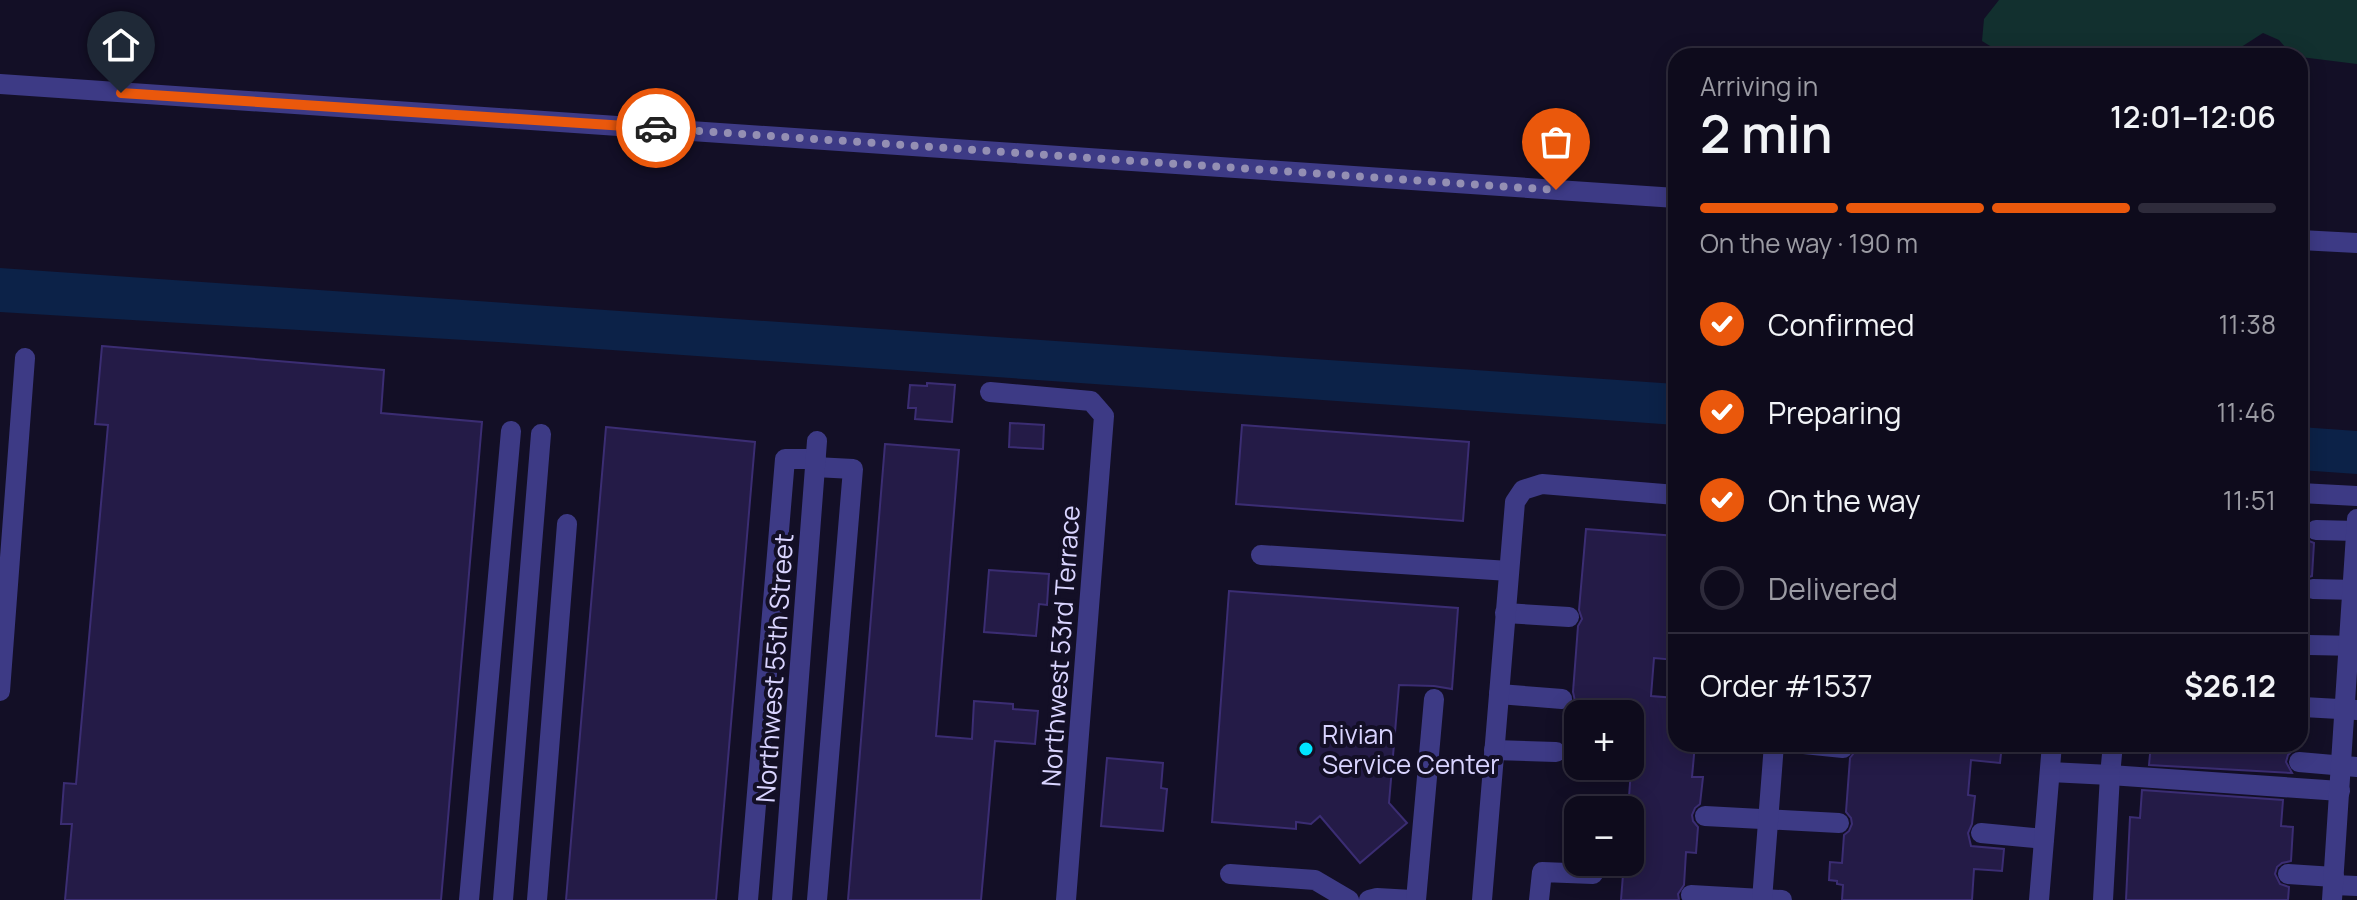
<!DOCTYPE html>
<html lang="en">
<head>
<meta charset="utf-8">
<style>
	body { margin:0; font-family:Manrope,sans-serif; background:#1c1929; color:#f1f3f6; height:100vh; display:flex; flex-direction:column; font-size:30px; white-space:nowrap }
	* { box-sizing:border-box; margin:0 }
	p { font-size:26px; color:#9b9ba3 }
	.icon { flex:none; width:44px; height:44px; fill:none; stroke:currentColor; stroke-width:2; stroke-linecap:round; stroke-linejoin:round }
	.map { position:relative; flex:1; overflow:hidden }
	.drawer { position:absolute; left:1668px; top:48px; width:640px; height:704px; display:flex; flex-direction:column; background:#0e0b1c; border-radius:24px; box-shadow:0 4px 20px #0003,0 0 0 2px #2e2b3b }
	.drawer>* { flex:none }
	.fabs { position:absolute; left:1564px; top:700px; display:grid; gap:16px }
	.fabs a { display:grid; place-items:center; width:80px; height:80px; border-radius:16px; background:#0e0b1c; box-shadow:0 4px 20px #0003,0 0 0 2px #2e2b3b; font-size:40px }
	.pin { position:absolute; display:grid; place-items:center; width:68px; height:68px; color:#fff; margin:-82px -34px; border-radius:50% 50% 50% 0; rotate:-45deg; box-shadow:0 0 8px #0007 }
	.pin .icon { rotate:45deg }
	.courier { position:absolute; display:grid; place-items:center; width:80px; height:80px; margin:-40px; border:6px solid #ea580c; border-radius:50%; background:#fff; color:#222; box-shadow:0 2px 10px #0007 }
	.headline em { font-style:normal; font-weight:600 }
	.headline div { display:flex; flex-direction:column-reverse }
	.headline { display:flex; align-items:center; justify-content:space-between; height:136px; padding:0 32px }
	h1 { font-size:52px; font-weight:600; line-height:60px }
	.bar { display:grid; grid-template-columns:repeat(4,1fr); gap:12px 8px; align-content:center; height:96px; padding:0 32px }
	.bar i { height:10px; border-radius:6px; background:#2e2b3b }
	.bar .current { background:#ea580c }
	.bar p { grid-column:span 4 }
	.line { display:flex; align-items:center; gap:20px; padding:0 32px; border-top:2px solid #2e2b3b }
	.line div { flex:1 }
	ol { padding:0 32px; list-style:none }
	li { display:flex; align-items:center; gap:24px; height:88px }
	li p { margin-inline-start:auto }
	li .icon { padding:8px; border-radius:50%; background:#ea580c; color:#fff; stroke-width:4 }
	li:last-child { color:#9b9ba3 }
	li i { width:44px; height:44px; border:4px solid #2e2b3b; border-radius:50% }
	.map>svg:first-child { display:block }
</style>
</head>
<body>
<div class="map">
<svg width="2357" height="900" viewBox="0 0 2357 900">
	<rect width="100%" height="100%" fill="#130f26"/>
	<path fill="#12302f" d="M1999,0h358v64l-64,-8 -14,-16 -16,-7 -28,18 -13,5 -227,-7 -13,-8 2,-22z"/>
	<g fill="#0c2248">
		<path d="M0,268l1676,116v41l-1163,-82 -513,-31z"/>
		<path d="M2300,427l57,4v43l-57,-4z"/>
	</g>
	<g fill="#241b47" stroke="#3b2d73" stroke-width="2">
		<path d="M102,346l282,24 -3,43 101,9 -41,478h-376l7,-76h-11l3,-41 12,1 32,-359 -13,-1z"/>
		<path d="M927,383l28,2 -3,37 -37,-3 1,-11h-8l2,-23 17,1z"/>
		<path d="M1010,423l34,2 -1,24 -34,-2z"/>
		<path d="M1242,425l227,17 -6,79 -227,-17z"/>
		<path d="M606,427l149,15 -39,458h-150z"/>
		<path d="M885,444l74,6 -23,286 36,3 2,-38 39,3v5l25,2 -3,33 -40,-3 -14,159h-133z"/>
		<path d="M1586,529l90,7v124l-22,-2 -3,38 25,2v46h19l-3,33h11l-3,27 -5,4 -3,7 1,6 5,6 -2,26 -10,-1 -2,33 -6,9 1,6h-58l3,-38h6v-52h-2l3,-40 -1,-56h-59l4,-13 -2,-9 5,-66 4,-7 -3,-9z"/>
		<path d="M2300,533l4,1 5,7 5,2 -2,33 -6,2 -5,6z"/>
		<path d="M989,570l60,4 -2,31 -8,-1 -3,32 -52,-4z"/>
		<path d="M1229,591l229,17 -6,81 -18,-3 -35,-1 -10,118 18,20 -47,40 -40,-47 -9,8 -15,-2v7l-84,-7z"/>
		<path d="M1855,744h147l-2,19 -29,-3 -3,35 7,1 -3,28 -4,9 3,13 33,3 -2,22 -28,-2 -2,31h-130l1,-15 -6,-1v-3l-8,-1 1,-18 12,1 2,-28 5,-4 3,-7 -1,-6 -5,-6 4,-54 6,-8z"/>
		<path d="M2151,744h143l-1,6 -5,5 -2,7 6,11 -143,-8z"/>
		<path d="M1107,758l56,5 -2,25 6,1 -4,42 -62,-5z"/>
		<path d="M2142,790l141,10 -2,26 12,1 -2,34 -9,2 -5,4 -2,7 5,10 9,3 -1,13h-162l4,-83 10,1z"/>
	</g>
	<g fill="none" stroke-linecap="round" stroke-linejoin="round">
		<g stroke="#3d3a85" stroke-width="20">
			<path d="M0,84l1676,114"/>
			<path d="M2300,240l57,3"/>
			<path d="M990,392l101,9 13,15 -38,484"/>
			<path d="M815,467l38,2 -36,431"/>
			<path d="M2300,493l57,3"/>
			<path d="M2316,530l41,1"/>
			<path d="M1261,555l248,16"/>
			<path d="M2313,589l44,1"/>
			<path d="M1505,613l64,4"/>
			<path d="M2309,645l48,1"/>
			<path d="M0,691l25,-333"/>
			<path d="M1499,694l63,5"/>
			<path d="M2303,707l54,3"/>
			<path d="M1804,744l39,4"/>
			<path d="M2113,744l-3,31 230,16"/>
			<path d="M1494,750l62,2"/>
			<path d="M2299,762l58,5"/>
			<path d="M2050,772l60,3 -7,125"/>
			<path d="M1705,816l134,7"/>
			<path d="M1981,833l63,6"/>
			<path d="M1230,874l85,6 34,20"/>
			<path d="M2288,874l46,3"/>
			<path d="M2334,885l23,1"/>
			<path d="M1691,895l91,5"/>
			<path d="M469,900l42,-469"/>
			<path d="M503,900l38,-466"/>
			<path d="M537,900l30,-376"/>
			<path d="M748,900l37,-441h31"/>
			<path d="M782,900l35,-459"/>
			<path d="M1369,900l8,-2 35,2"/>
			<path d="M1416,900l18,-201"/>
			<path d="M1482,900l33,-398 8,-12 19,-6 134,11"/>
			<path d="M1539,900l3,-28 51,2"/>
			<path d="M1762,900l12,-156"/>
			<path d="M2039,900l13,-156"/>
			<path d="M2332,900l25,-381"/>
		</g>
	</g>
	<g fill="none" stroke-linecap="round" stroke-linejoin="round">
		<path stroke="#948fb3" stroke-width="8" stroke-dasharray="0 14.4" d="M656,128l900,62"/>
		<path stroke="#ea580c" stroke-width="10" d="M121,93l535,35"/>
	</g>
	<circle fill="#00e5ff" stroke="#130f26" stroke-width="3" cx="1306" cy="749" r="8"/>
	<g text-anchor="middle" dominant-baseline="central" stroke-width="8" stroke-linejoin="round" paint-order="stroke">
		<g font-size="26" fill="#d9d4ff" stroke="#130f26">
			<text transform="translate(1060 646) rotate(-86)">Northwest 53rd Terrace</text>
			<text transform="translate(774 668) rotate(-86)">Northwest 55th Street</text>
		</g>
		<g font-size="26" fill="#d9d4ff" stroke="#130f26" text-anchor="start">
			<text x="1322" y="734">Rivian<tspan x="1322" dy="30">Service Center</tspan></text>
		</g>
	</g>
</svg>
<div class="fabs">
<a>+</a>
<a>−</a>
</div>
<div class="pin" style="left:1556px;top:190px;background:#ea580c"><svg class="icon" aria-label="bag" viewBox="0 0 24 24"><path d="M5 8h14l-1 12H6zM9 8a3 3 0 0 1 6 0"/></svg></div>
<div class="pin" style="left:121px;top:93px;background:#1f2937"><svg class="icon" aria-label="home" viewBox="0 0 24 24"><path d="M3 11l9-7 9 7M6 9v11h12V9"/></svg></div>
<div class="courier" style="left:656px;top:128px"><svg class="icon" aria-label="car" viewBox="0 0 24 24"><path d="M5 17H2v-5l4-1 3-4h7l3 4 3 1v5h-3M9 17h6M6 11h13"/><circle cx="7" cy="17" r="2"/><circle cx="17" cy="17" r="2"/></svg></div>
<section class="drawer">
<div class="headline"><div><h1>2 min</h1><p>Arriving in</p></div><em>12:01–12:06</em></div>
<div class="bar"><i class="current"></i><i class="current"></i><i class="current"></i><i></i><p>On the way · 190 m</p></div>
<ol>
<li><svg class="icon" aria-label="check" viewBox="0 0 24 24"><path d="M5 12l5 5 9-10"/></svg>Confirmed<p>11:38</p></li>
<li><svg class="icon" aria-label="check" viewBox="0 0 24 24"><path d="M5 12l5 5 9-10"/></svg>Preparing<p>11:46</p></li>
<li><svg class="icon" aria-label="check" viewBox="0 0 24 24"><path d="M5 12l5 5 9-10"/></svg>On the way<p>11:51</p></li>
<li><i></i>Delivered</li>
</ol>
<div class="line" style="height:104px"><div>Order #1537</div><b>$26.12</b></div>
</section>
</div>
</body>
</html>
